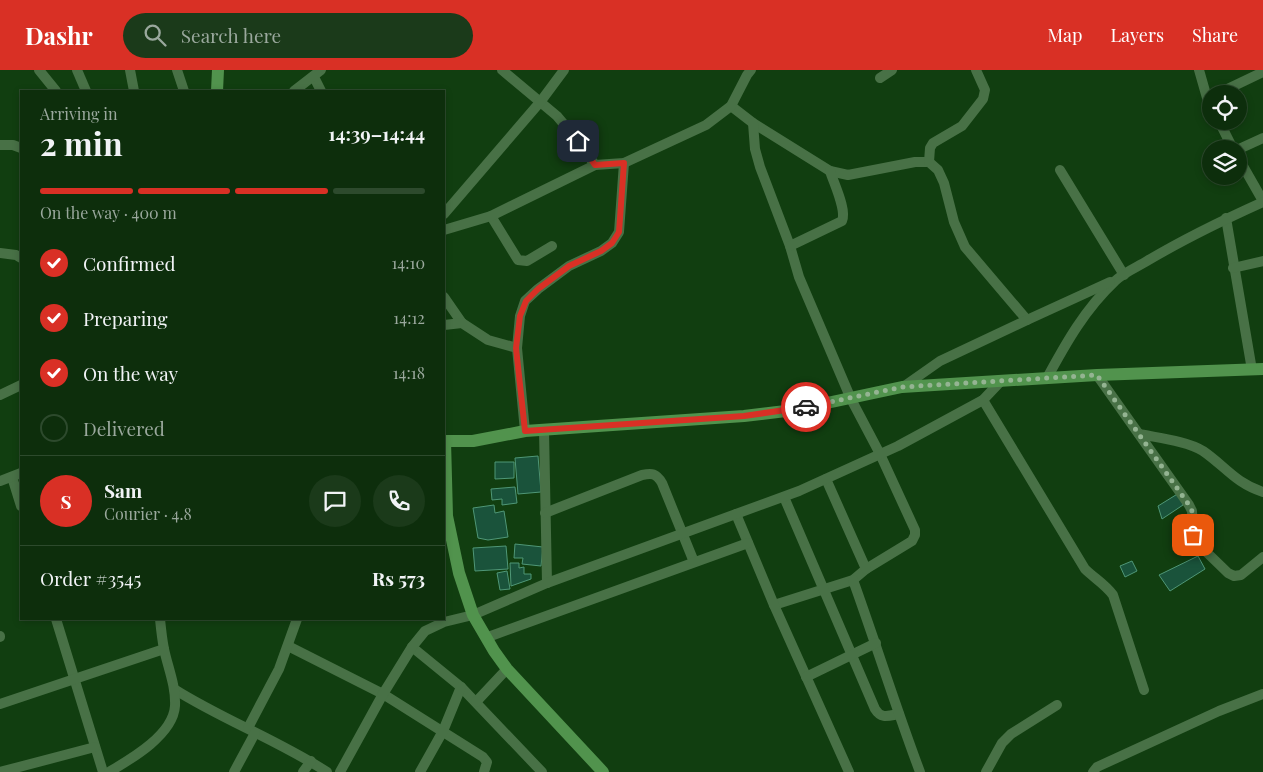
<!DOCTYPE html>
<html lang="en">
<head>
<meta charset="utf-8">
<style>
	body { margin:0; font-family:"Playfair Display",serif; background:#1b3a1a; color:#f1f3f6; height:100vh; display:flex; flex-direction:column; font-size:19px; white-space:nowrap }
	* { box-sizing:border-box; margin:0 }
	p { font-size:16px; color:#9aa89d }
	.icon { flex:none; width:28px; height:28px; fill:none; stroke:currentColor; stroke-width:2; stroke-linecap:round; stroke-linejoin:round }
	.map { position:relative; flex:1; overflow:hidden }
	.sheet { position:absolute; left:20px; top:20px; width:425px; height:530px; display:flex; flex-direction:column; background:#0d2e0c; border-radius:0px; box-shadow:0 2px 8px #0003,0 0 0 1px #2d4a2d }
	.sheet>* { flex:none }
	.tools { position:absolute; left:1202px; top:15px; display:grid; gap:10px }
	.tools a { display:grid; place-items:center; width:45px; height:45px; border-radius:50%; background:#0d2e0c; box-shadow:0 2px 8px #0003,0 0 0 1px #2d4a2d; font-size:25px }
	.pin { position:absolute; display:grid; place-items:center; width:42px; height:42px; color:#fff; margin:-21px; border-radius:10px; box-shadow:0 2px 8px #0006 }
	.courier { position:absolute; display:grid; place-items:center; width:50px; height:50px; margin:-25px; border:4px solid #d93025; border-radius:50%; background:#fff; color:#222; box-shadow:0 1px 6px #0007 }
	.head em { font-style:normal; font-weight:700 }
	.head div { display:flex; flex-direction:column-reverse }
	.head { display:flex; align-items:center; justify-content:space-between; height:85px; padding:0 20px }
	h1 { font-size:32px; font-weight:700; line-height:38px }
	.bar { display:grid; grid-template-columns:repeat(4,1fr); gap:8px 5px; align-content:center; height:60px; padding:0 20px }
	.bar i { height:6px; border-radius:4px; background:#2d4a2d }
	.bar .selected { background:#d93025 }
	.bar p { grid-column:span 4 }
	.line { display:flex; align-items:center; gap:12px; padding:0 20px; border-top:1px solid #2d4a2d }
	.line div { flex:1 }
	.round { display:grid; place-items:center; flex:none; width:52px; height:52px; border-radius:26px; background:#1b3a1a }
	ol { padding:0 20px; list-style:none }
	li { display:flex; align-items:center; gap:15px; height:55px }
	li p { margin-inline-start:auto }
	li .icon { padding:5px; border-radius:50%; background:#d93025; color:#fff; stroke-width:4 }
	li:last-child { color:#9aa89d }
	li i { width:28px; height:28px; border:2px solid #2d4a2d; border-radius:50% }
	header { display:flex; align-items:center; gap:30px; box-sizing:border-box; height:70px; padding:0 25px; background:#d93025; color:#fff }
	header strong { font-size:24px }
	nav { display:flex; gap:28px; margin-inline-start:auto; font-size:18px }
	.search { width:350px; height:45px; background:#1b3a1a; display:flex; align-items:center; gap:12px; box-sizing:border-box; padding:0 18px; border-radius:28px; color:#9aa89d; font-size:19px }
	.map>svg:first-child { display:block }
</style>
</head>
<body>
<header>
<strong>Dashr</strong>
<div class="search"><svg class="icon" aria-label="search" viewBox="0 0 24 24"><circle cx="10" cy="10" r="6"/><path d="M15 15l6 6"/></svg>Search here</div>
<nav><a>Map</a><a>Layers</a><a>Share</a></nav>
</header>
<div class="map">
<svg width="1263" height="702" viewBox="0 0 1263 702">
	<rect width="100%" height="100%" fill="#113e10"/>
	<g fill="#1a533b" stroke="#4f9777">
		<path d="M538,386l3,36 -23,2 -3,-36z"/>
		<path d="M495,392h19v16l-19,1z"/>
		<path d="M515,417l2,16 -15,2v-6l-10,1 -1,-11z"/>
		<path d="M1179,423l4,12 -21,14 -4,-13z"/>
		<path d="M494,435l1,8 9,-2 4,26 -20,3 -10,-2 -5,-30z"/>
		<path d="M515,474l28,3 -2,19 -19,-2 1,-6h-9z"/>
		<path d="M506,476l2,23 -33,2 -2,-23z"/>
		<path d="M1198,486l7,13 -35,22 -11,-16z"/>
		<path d="M1132,491l5,10 -12,6 -5,-11z"/>
		<path d="M510,493h9v5l5,-1v7h7v5l-20,7z"/>
		<path d="M507,501l3,18 -10,1 -3,-17z"/>
	</g>
	<g fill="none" stroke-linecap="round" stroke-linejoin="round">
		<g stroke="#487146" stroke-width="10">
			<path d="M39,0l17,21"/>
			<path d="M77,0l9,21"/>
			<path d="M130,0l4,21"/>
			<path d="M177,0l7,21"/>
			<path d="M502,0l55,46 21,25 17,24"/>
			<path d="M1199,0l8,28 4,8"/>
			<path d="M314,7l7,14"/>
			<path d="M880,8l12,-8"/>
			<path d="M294,21l27,-21"/>
			<path d="M1217,24l46,-22"/>
			<path d="M731,36l22,17 77,48 18,4 67,-13h14l9,8 6,13 10,39 11,25 62,73"/>
			<path d="M1219,51l14,28"/>
			<path d="M753,53l2,26 5,18 30,79 9,31 52,122 29,55 35,76v5l-3,6 -46,28 -13,11 -79,25"/>
			<path d="M0,75h13l8,3"/>
			<path d="M1239,79l24,-11"/>
			<path d="M1239,89l24,42"/>
			<path d="M929,92l1,-14 3,-5 29,-17 21,-27 2,-9 -9,-20"/>
			<path d="M1060,100l64,105"/>
			<path d="M444,144l97,-113 23,-31"/>
			<path d="M491,146l27,44 9,1 25,-15"/>
			<path d="M1226,148l26,152"/>
			<path d="M444,160l47,-14 104,-51 29,-2 82,-38 25,-19 16,-31 4,-5"/>
			<path d="M790,176l52,-25c5,-11 -8,-37 -12,-50"/>
			<path d="M0,183l16,2 5,3"/>
			<path d="M1233,198l30,-7"/>
			<path d="M444,227l18,26"/>
			<path d="M444,255l18,-2 26,17 29,8"/>
			<path d="M1097,305l92,130 3,6 1,24 2,6 33,32 6,3 7,-1 22,-18"/>
			<path d="M1047,308c19,-35 38,-69 68,-97 8,-8 22,-14 32,-20 37,-22 76,-41 116,-59"/>
			<path d="M903,317l37,-26 87,-41 83,-38"/>
			<path d="M0,325l21,-10"/>
			<path d="M983,330l102,169c9,9 20,15 28,26l31,95"/>
			<path d="M544,360l3,153"/>
			<path d="M525,361l-8,-83 3,-32 5,-15 13,-12 31,-23 32,-15 11,-8 7,-11 5,-69"/>
			<path d="M1139,364c19,4 48,7 64,17 22,15 32,32 60,41"/>
			<path d="M12,407l9,29"/>
			<path d="M826,409l40,90"/>
			<path d="M0,411l21,-8"/>
			<path d="M784,427l91,212c6,10 13,7 24,5"/>
			<path d="M545,443l97,-38c10,-2 14,-2 20,8l32,79"/>
			<path d="M736,444l38,91 75,167"/>
			<path d="M853,510c23,64 43,128 67,192"/>
			<path d="M56,549l47,153"/>
			<path d="M0,566v1"/>
			<path d="M488,567l260,-94"/>
			<path d="M288,576l95,48 100,63 4,5 -3,10"/>
			<path d="M412,577l49,40 81,85"/>
			<path d="M806,607l70,-34"/>
			<path d="M174,619c49,31 104,51 153,83"/>
			<path d="M476,632l31,-33"/>
			<path d="M0,634l164,-55"/>
			<path d="M248,658l31,-59 18,-50"/>
			<path d="M0,702l95,-25"/>
			<path d="M109,702c22,-13 64,-37 66,-66 1,-20 -7,-38 -11,-57 -2,-10 -3,-20 -4,-30"/>
			<path d="M234,702l21,-39"/>
			<path d="M303,702l8,-11"/>
			<path d="M340,702l43,-78 29,-47 13,-16 19,-9 29,-7 74,-32 252,-92 99,-45 85,-46 17,-18"/>
			<path d="M420,702l23,-41 18,-44"/>
			<path d="M986,702l16,-29 9,-9 46,-29"/>
			<path d="M1093,702l4,-5 122,-56 44,-17"/>
		</g>
		<g stroke="#51934d" stroke-width="12">
			<path d="M217,21l1,-21"/>
			<path d="M444,371h29l52,-10 219,-15 50,-6 108,-23 195,-12 166,-6"/>
			<path d="M445,371l2,75 12,57 14,42 21,36 13,18 96,103"/>
		</g>
	</g>
	<g fill="none" stroke-linecap="round" stroke-linejoin="round">
		<path stroke="#94b492" stroke-width="5" stroke-dasharray="0 9" d="M806,337l96,-20 195,-12 92,130 3,6 1,24"/>
		<path stroke="#d93025" stroke-width="6" d="M578,71l17,24 29,-2 -5,69 -7,11 -11,8 -32,15 -31,23 -12,12 -6,15 -4,32 9,83 219,-15 62,-9"/>
	</g>
</svg>
<div class="tools">
<a><svg class="icon" aria-label="locate" viewBox="0 0 24 24"><circle cx="12" cy="12" r="6"/><path d="M12 2v4M12 18v4M2 12h4M18 12h4"/></svg></a>
<a><svg class="icon" aria-label="layers" viewBox="0 0 24 24"><path d="M12 4l9 5-9 5-9-5zM3 14l9 5 9-5"/></svg></a>
</div>
<div class="pin" style="left:1193px;top:465px;background:#ea580c"><svg class="icon" aria-label="bag" viewBox="0 0 24 24"><path d="M5 8h14l-1 12H6zM9 8a3 3 0 0 1 6 0"/></svg></div>
<div class="pin" style="left:578px;top:71px;background:#1f2937"><svg class="icon" aria-label="home" viewBox="0 0 24 24"><path d="M3 11l9-7 9 7M6 9v11h12V9"/></svg></div>
<div class="courier" style="left:806px;top:337px"><svg class="icon" aria-label="car" viewBox="0 0 24 24"><path d="M5 17H2v-5l4-1 3-4h7l3 4 3 1v5h-3M9 17h6M6 11h13"/><circle cx="7" cy="17" r="2"/><circle cx="17" cy="17" r="2"/></svg></div>
<section class="sheet">
<div class="head"><div><h1>2 min</h1><p>Arriving in</p></div><em>14:39–14:44</em></div>
<div class="bar"><i class="selected"></i><i class="selected"></i><i class="selected"></i><i></i><p>On the way · 400 m</p></div>
<ol>
<li><svg class="icon" aria-label="check" viewBox="0 0 24 24"><path d="M5 12l5 5 9-10"/></svg>Confirmed<p>14:10</p></li>
<li><svg class="icon" aria-label="check" viewBox="0 0 24 24"><path d="M5 12l5 5 9-10"/></svg>Preparing<p>14:12</p></li>
<li><svg class="icon" aria-label="check" viewBox="0 0 24 24"><path d="M5 12l5 5 9-10"/></svg>On the way<p>14:18</p></li>
<li><i></i>Delivered</li>
</ol>
<div class="line" style="height:90px"><b class="round" style="background:#d93025;color:#fff">S</b><div><b>Sam</b><p>Courier · 4.8</p></div><a class="round"><svg class="icon" aria-label="chat" viewBox="0 0 24 24"><path d="M4 5h16v11H9l-5 4z"/></svg></a><a class="round"><svg class="icon" aria-label="phone" viewBox="0 0 24 24"><path d="M5 4h4l2 5-3 2q2 4 5 5l2-3 5 2v4C11 20 4 13 5 4z"/></svg></a></div>
<div class="line" style="height:65px"><div>Order #3545</div><b>Rs 573</b></div>
</section>
</div>
</body>
</html>
